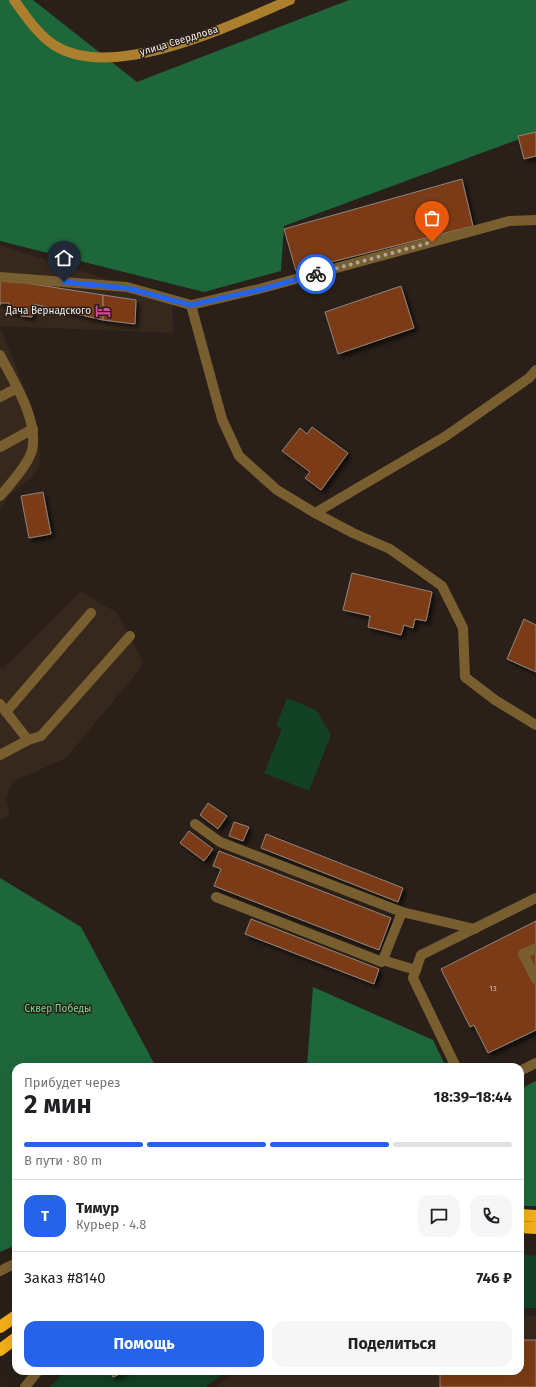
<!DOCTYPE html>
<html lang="ru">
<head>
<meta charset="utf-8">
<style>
	body { margin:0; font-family:"Fira Sans",sans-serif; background:#f6f6f6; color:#202124; height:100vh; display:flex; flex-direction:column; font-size:15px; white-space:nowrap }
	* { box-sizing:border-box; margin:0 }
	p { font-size:13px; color:#757577 }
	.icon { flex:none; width:22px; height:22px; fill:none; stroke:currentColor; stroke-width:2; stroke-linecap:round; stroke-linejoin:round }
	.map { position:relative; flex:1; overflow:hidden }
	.side { position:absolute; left:12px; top:1063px; width:512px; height:312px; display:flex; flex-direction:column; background:#fff; border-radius:12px; box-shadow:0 4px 16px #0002 }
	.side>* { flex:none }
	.pin { position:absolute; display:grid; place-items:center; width:34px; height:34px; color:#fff; margin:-41px -17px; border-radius:50% 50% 50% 0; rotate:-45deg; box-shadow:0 0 4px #0007 }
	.pin .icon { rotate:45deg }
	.courier { position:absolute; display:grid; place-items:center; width:40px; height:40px; margin:-20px; border:3px solid #2563eb; border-radius:50%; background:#fff; color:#222; box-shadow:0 1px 5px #0007 }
	.summary em { font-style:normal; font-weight:700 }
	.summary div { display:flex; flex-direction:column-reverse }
	.summary { display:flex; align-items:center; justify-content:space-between; height:68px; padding:0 12px }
	h1 { font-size:26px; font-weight:700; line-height:30px }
	.bar { display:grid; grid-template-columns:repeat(4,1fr); gap:6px 4px; align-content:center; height:48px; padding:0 12px }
	.bar i { height:5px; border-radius:3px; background:#e0e0e0 }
	.bar .current { background:#2563eb }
	.bar p { grid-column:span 4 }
	.line { display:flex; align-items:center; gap:10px; padding:0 12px; border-top:1px solid #e0e0e0 }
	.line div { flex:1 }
	.round { display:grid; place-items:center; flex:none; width:42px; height:42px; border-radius:12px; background:#f6f6f6 }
	.cta { display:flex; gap:8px; margin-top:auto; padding:8px 12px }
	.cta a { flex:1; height:46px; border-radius:12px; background:#2563eb; color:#fff; font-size:16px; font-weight:700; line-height:46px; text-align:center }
	.cta a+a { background:#f6f6f6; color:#202124 }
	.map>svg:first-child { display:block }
</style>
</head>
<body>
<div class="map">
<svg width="536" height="1387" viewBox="0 0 536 1387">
	<defs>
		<filter id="shadow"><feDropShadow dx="3.5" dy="3.5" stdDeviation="2" flood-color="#0009"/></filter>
	</defs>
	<rect width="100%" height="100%" fill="#2a2019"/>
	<g fill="#37281d">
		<path d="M0,245l172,55 1,33 -173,-7z"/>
		<path d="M0,327l31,77 9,50 -1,12 -7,11 -21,17 -11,15z"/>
		<path d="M81,591l20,13 15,8 27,49 -4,9 -73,88 -54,24 -6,16 4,18 -10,4v-154l3,3z"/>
		<path d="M520,1315l16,1v71h-320l19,-16h285z"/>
	</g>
	<g fill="#134124">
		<path d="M287,698l29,12 15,25 -22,56 -45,-18 18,-44 -6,-3z"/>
		<path d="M520,1254l16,2v52h-16z"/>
		<path d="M65,1371h161l-20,16h-156z"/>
	</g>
	<g fill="#1e673a">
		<path d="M0,0h33l104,82 212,-82h187v133l-252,93 -3,45 -77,21 -204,-51z"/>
		<path d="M0,878l81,49 75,140h-140v178l-16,7z"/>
		<path d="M313,987l120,53 13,27h-139z"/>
		<path d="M536,1081v125h-16v-117z"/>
	</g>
	<g fill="#7a3b12" stroke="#92857e" filter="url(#shadow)">
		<path d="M536,132v24l-12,3 -6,-23z"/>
		<path d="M462,179l11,47 -177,45 -12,-42z"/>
		<path d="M0,279l103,16v25l-70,-16 -1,13 -11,-1v-3l-12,-1v-9h-9v2z"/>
		<path d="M401,286l13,42 -76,26 -13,-42z"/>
		<path d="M103,295l33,5 -1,24 -32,-4z"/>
		<path d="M312,427l36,26 -27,37 -16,-12 5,-6 -28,-21 18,-23 7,6z"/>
		<path d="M43,492l8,42 -22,4 -8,-42z"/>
		<path d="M352,573l80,19 -6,29 -11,-2 -2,9 -9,-3 -3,10 -33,-8 2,-11 -27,-6z"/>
		<path d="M524,619l12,6v47l-29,-13z"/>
		<path d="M208,803l19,13 -9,13 -18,-14z"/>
		<path d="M234,822l15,5 -6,14 -14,-5z"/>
		<path d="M189,831l24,18 -9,12 -24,-18z"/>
		<path d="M266,834l137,54 -5,14 -137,-54z"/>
		<path d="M219,851l172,67 -12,32 -165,-64 7,-17 -8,-3z"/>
		<path d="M251,919l128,50 -5,15 -129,-50z"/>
		<path d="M536,921v109l-48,23 -14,-28 -4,2 -29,-58z"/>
		<path d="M520,1340h16v47h-96v-16h80z"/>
		<path d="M110,1371h16l-13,6z"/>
	</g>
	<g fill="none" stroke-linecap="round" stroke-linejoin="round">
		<g stroke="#795e30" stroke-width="10">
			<path d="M191,305l31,114 17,37 38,34 38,23 38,20 37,16 52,37 21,42 2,49 30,23 41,25"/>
			<path d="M0,355c13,26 39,65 32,95 -3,13 -23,36 -32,46"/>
			<path d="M0,397l17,-9"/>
			<path d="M0,447l33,-18"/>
			<path d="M315,513l131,-77 83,-58 7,-8"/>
			<path d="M0,704l28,36 13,-4 89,-100"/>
			<path d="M6,712l85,-99"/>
			<path d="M0,755l28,-15"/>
			<path d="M195,824l25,18 182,70 73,17"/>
			<path d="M216,897l166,65 20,-50"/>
			<path d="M536,948l-13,6 13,25"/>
			<path d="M389,962l27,8"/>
			<path d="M456,1067l-43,-89 8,-23 115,-57"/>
			<path d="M520,1071l16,-8"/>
		</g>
		<g stroke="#795e30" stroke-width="10">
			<path d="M0,277l127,10 64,18 68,-16 250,-68 27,-1"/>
			<path d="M0,1271l16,-8"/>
			<path d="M25,1387l13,-16"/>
		</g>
		<path stroke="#ab7f2e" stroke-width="10" d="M14,0c12,16 23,34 40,45 59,38 179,-21 236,-45"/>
		<g stroke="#f4b019" stroke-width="12">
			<path d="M520,1215l16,1"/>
			<path d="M520,1227l16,1"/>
			<path d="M0,1327l16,-11"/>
			<path d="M0,1350l16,-12"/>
		</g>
	</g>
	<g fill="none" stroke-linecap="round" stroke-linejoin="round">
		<path stroke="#ada5a0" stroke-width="4" stroke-dasharray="0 7.2" d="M316,274l116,-32"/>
		<path stroke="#2563eb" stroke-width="5" d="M64,282l63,6 64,17 68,-15 57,-16"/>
	</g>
	<defs>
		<g id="hotel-bare" transform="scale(1.2)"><path d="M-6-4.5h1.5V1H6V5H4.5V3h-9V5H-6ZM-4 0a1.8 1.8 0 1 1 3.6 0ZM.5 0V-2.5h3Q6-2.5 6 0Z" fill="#d1479c" stroke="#2a2019" stroke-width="2.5" paint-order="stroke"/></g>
	</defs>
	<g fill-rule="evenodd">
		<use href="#hotel-bare" x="103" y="311"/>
	</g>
	<g text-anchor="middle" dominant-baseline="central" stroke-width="3" stroke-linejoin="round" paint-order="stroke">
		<g font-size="8" fill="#d5c0b2">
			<text x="493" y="988">13</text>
		</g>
		<g font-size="10" fill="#f3ede8" stroke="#2a2019">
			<text transform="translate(179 41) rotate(-17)">улица Свердлова</text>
		</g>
		<g font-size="10" fill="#f3ede8" stroke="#2a2019" text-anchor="end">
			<text x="91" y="311">Дача Вернадского</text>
		</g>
		<g font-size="10" fill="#77d795" stroke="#2a2019">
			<text x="58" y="1009">Сквер Победы</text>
		</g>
	</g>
</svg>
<div class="pin" style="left:432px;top:242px;background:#ea580c"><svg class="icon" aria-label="bag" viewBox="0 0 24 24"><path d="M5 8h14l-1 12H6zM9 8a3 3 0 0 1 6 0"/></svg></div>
<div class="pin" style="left:64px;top:282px;background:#1f2937"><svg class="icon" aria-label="home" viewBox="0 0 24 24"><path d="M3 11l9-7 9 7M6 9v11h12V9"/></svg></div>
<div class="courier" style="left:316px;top:274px"><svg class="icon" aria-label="bike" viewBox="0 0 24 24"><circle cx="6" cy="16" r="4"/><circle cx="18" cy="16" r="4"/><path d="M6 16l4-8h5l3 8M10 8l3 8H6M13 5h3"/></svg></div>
<section class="side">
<div class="summary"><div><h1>2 мин</h1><p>Прибудет через</p></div><em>18:39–18:44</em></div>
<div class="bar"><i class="current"></i><i class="current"></i><i class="current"></i><i></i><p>В пути · 80 m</p></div>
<div class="line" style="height:72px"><b class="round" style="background:#2563eb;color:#fff">Т</b><div><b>Тимур</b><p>Курьер · 4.8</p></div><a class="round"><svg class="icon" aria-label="chat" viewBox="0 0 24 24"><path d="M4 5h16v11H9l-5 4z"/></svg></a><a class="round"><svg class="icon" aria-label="phone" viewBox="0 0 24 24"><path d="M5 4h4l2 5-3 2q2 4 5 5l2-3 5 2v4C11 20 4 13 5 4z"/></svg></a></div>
<div class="line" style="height:52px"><div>Заказ #8140</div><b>746 ₽</b></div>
<div class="cta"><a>Помощь</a><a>Поделиться</a></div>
</section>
</div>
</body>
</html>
